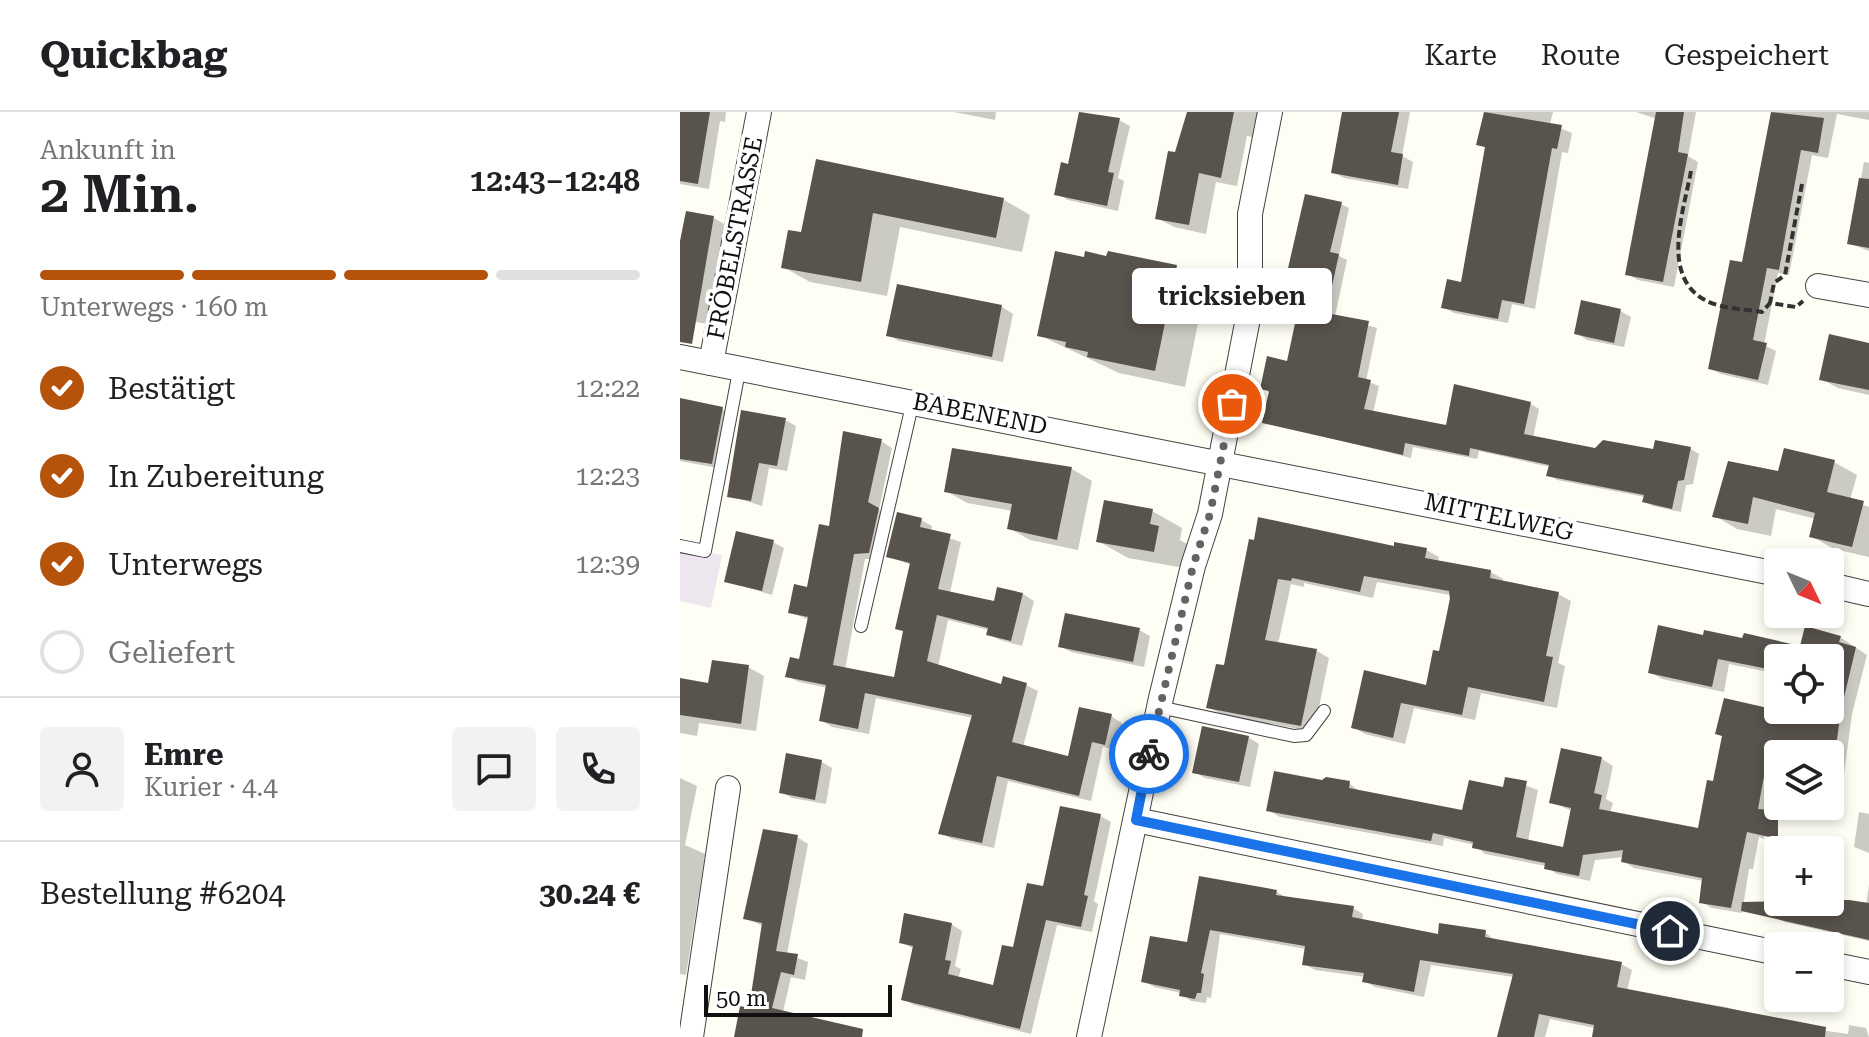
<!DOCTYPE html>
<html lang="de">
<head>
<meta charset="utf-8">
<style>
	body { margin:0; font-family:"Roboto Serif",serif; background:#f2f2f2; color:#202124; height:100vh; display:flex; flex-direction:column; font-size:30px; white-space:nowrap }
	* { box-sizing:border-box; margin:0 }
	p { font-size:26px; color:#757577 }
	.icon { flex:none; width:44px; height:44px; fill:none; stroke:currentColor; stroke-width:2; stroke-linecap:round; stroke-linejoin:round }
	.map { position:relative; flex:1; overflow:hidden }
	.drawer { display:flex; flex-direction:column; background:#fff; width:680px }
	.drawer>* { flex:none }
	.needle { width:52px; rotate:133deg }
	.controls { position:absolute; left:1084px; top:436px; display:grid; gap:16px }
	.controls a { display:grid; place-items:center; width:80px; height:80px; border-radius:8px; background:#fff; box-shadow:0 4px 12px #0003; font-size:40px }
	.scale { position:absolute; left:24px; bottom:20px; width:188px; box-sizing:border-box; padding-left:8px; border:4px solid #101010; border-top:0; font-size:22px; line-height:28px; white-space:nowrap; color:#101010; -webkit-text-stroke:6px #fff; paint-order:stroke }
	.pin { position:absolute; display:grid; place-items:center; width:68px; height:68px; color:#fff; margin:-34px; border:4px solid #fff; border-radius:50%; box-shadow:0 2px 8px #0007 }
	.courier { position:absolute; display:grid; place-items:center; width:80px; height:80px; margin:-40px; border:6px solid #1a73e8; border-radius:50%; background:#fff; color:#222; box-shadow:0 2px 10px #0007 }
	.bubble { position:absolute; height:56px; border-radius:8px; background:#fff; box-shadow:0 4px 12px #0003; font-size:26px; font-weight:600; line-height:56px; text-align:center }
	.summary em { font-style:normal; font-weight:600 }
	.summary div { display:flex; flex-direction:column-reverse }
	.summary { display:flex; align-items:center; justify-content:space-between; height:136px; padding:0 40px }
	h1 { font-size:52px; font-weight:600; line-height:60px }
	.bar { display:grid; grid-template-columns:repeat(4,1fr); gap:12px 8px; align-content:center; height:96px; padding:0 40px }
	.bar i { height:10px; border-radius:6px; background:#e0e0e0 }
	.bar .on { background:#b45309 }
	.bar p { grid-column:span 4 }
	.line { display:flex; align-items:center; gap:20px; padding:0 40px; border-top:2px solid #e0e0e0 }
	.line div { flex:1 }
	.round { display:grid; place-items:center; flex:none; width:84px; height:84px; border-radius:8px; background:#f2f2f2 }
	ol { padding:0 40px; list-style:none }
	li { display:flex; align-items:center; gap:24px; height:88px }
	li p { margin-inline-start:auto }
	li .icon { padding:8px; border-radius:50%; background:#b45309; color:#fff; stroke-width:4 }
	li:last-child { color:#757577 }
	li i { width:44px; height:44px; border:4px solid #e0e0e0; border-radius:50% }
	header { display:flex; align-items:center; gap:48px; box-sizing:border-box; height:112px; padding:0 40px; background:#fff; border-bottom:2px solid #e0e0e0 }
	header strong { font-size:38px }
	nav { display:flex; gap:44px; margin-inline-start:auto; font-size:28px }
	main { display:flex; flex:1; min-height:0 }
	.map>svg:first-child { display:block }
</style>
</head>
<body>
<header>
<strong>Quickbag</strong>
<nav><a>Karte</a><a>Route</a><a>Gespeichert</a></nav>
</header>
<main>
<section class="drawer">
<div class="summary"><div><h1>2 Min.</h1><p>Ankunft in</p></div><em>12:43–12:48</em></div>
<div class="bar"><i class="on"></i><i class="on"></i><i class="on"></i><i></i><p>Unterwegs · 160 m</p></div>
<ol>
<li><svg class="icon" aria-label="check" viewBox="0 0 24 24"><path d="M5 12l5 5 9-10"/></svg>Bestätigt<p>12:22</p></li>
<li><svg class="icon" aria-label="check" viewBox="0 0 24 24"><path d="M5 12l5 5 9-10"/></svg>In Zubereitung<p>12:23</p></li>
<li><svg class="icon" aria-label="check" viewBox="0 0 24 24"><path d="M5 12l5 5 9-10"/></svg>Unterwegs<p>12:39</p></li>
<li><i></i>Geliefert</li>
</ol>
<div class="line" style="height:144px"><a class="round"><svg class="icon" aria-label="person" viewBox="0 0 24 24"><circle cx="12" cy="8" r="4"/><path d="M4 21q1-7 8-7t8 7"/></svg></a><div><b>Emre</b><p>Kurier · 4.4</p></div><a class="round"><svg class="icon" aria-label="chat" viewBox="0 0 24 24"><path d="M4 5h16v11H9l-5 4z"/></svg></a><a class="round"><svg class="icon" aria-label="phone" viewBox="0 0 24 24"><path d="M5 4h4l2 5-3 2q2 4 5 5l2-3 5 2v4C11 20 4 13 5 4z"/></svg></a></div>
<div class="line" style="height:104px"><div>Bestellung #6204</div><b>30.24 €</b></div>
</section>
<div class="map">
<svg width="1189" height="925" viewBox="0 0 1189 925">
	<rect width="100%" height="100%" fill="#fffef4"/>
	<path fill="#eee6ee" d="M0,434l42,9 -11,53 -31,-7z"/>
	<g fill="#0003">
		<path d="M0,0h46l-1,10 -5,-1 -11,68 -29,-5z"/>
		<path d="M274,0h42l-1,8z"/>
		<path d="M401,0l38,8 11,6 -12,52 6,3 -6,30 -50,-11 -11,-6 12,-28z"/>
		<path d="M509,0h73l-5,26 -10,-2 -10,50 -21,-4 -10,52 -32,-7 -17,-9z"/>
		<path d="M664,0h66l-8,44 11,6 -5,27 -64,-11 -11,-6z"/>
		<path d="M806,0h67l-3,12 22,9 -4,20 -6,-1 -27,157 -23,-5 -4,19 -54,-10 -11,-6 20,-23 24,-135 -8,-5z"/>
		<path d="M956,0h60l-8,44 10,6 -24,125 -36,-7 -11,-6 30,-155z"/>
		<path d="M1093,0h96v8l-32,-6 -9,44 -16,-3 -23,120 -11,-2 -14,72 12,6 -8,34 -47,-11 -11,-6 33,-104z"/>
		<path d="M137,50l187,38 26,15 -8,37 -122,-25 -13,69 -77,-14 -27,-15 20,-32z"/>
		<path d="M1184,50l5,1v88l-20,-8z"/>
		<path d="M661,92l8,4 -10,48 8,4 -12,56 42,12 -11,53 13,5 -6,27 74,15 84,-24 8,5 -6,29 63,12 59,1 1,-9 35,7 8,5 -6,30 -7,1 -5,27 -28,-6 -9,-5 1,-4 -88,-17 -8,-5 1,-8 -71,-16 -2,8 -64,-12 -2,11 -147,-36 6,-29 -8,-5 27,-25 16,-80 -17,-7z"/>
		<path d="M34,106l10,6 -17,100 -27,-5v-68z"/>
		<path d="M496,155l30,17 -21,103 -66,-14 -80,-38z"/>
		<path d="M218,174l104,21 11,7 -10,48 -104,-21 -11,-6z"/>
		<path d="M940,199l11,6 -7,30 -37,-7 -11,-7z"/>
		<path d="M1189,233v50l-31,-7 -17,-9z"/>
		<path d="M0,290l42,7 11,7 -10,53 -43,-8z"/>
		<path d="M105,308l11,6 -9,45 -18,-3 -7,38 -32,-10z"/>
		<path d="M201,329l11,7 -13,62 10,6 -9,43h-15l-20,111 50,10 10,-48 -8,-4 14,-63 -23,-9 33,-36 11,6 -1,6 30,10 -11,51 45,10 28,-9 11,7 -12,45 -22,-6 -12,-6 1,-4 -41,-10 -10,47 64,20 24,-2 12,6 -15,56 47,11 41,-42 11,7 -6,27 -13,-3 -12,54 -83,-20 -14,67 -42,-9 -11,-6 32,-115 -97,-20 -7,36 -37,-7 -11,-7 7,-32 -29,-6 -12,-6 14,-15 8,-41 -19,-8 19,-23 21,-60z"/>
		<path d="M273,338l119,19 20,12 -14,69 -48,-10 -21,-12 4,-17 -46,-8 -21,-12z"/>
		<path d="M1154,350l23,13 -7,25 19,7v50l-35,-8 -23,-13 5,-17 -40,-10 -5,27 -34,-7 -22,-13 65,-43z"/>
		<path d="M472,399l30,17 -2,12 9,5 -5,23 -56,-10 -30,-17z"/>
		<path d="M571,429l175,9 13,7 -1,5 53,10 12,7v4l55,11 13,7 -13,62 7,3 -8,42 -76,-15 -6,27 -61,-12 -9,36 -40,-10 -12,-7 75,-40 13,-34 9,-58 -73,-13 -4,16 -69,-15v4l-13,-3 -13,60 39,7 12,7 -15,74 -93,-18 -13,-7 18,-39z"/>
		<path d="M93,430l11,6 -12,47 -46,-14z"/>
		<path d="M459,518l11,6 -6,31 -73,-15 -11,-6z"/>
		<path d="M1024,525l98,11 38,-11 27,18 -15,59 -8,60 -14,-3v-17h-52l-14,85 -5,-2 -6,32h-4l-7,44 -30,-5 -11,-6 3,-21 -70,-13 -11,-7 1,-4 -29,3 -5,21 -33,-7 -11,-8 -61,-12 -10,-9 -31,-7 -1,8 -163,-29 -12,-7 54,-27h27l11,9 104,21 41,-24 2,-10 31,11 -10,51 36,8 8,-38 -21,-9 12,-52 39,9 11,7 -7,33 7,4 -3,10 89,18 16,-47 85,-67 2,-7h28v-52h-52v16l-49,-10 -5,28 -62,-13 -12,-7z"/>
		<path d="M68,555l16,9 -8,55 -57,-8 -2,13 -17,-3v-54l30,6z"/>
		<path d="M568,625l11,7 -9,43 -45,-9 -11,-6z"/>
		<path d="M142,650l10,6 -6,36 -34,-6 -11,-6z"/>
		<path d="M0,666l17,8 -12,59 20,9 -19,121 -6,-1z"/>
		<path d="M1179,700l10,2v39l-15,-6z"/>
		<path d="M420,704l11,6 -17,79 4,3 -6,28 -35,-7 -26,109 -117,-29 -11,-6 11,-50 -13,-7 50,-18 11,7 -7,35 6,3 -3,10 36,8 50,-99z"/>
		<path d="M117,725l11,7 -21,110 21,8 -3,18 -14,-3 -8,35 78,25h-125l15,-27 12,-84 -18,-8z"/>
		<path d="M520,767l77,13 12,7 64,9 10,6 -1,7 77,16 46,-5 10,9 126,23 11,6 -5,21 99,16 74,20 48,7 1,-9 17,3 3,9h-275l1,-9 -45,-9 -5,18h-46l15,-60 -83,-12 -7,32 -49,-10 -10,-6 1,-4 -51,-7 -11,-6 2,-15 -86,-15 -9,64 -4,-1 -1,6 -15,-2 -10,-8 -27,-6 -10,-6 45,-36z"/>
		<path d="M1189,773v56l-84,-19 -11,-6 4,-20v6l88,3z"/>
	</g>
	<g fill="#59534d">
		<path d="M0,0h30l-12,72 -18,-3z"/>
		<path d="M399,0l41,6 -12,54 6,1 -7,33 -53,-11 7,-33 7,2z"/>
		<path d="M507,0h47l-13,66 -22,-5 -10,52 -34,-6 13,-68 7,1z"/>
		<path d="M662,0h57l-8,40 12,2 -5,31 -67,-12z"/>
		<path d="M804,0l78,13 -5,24 -5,-1 -28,156 -22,-4 -4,19 -57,-11 6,-29 14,3 24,-135 -9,-2z"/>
		<path d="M976,0h28l-6,40 10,2 -25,128 -38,-7z"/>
		<path d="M1091,0l53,6 -6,35 -17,-3 -22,120 -12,-2 -14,72 14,3 -9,37 -50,-11 22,-109 12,2z"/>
		<path d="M136,47l188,39 -8,40 -123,-25 -12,69 -80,-14 7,-38 13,2z"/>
		<path d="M1179,66l10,1v69l-22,-4z"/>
		<path d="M625,82l37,8 -12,50 9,2 -13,59 43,8 -11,56 13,3 -7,29 82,16 8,-41 77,18 -7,32 71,14 8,-8 50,9 2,-9 36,7 -7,33 -6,1 -6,28 -30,-7 2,-7 -98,-19 3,-11 -79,-17 -1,8 -64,-13 -2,12 -141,-32 7,-32 -9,-2 7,-33 20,5 17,-80 -18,-4z"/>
		<path d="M6,99l28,5 -22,128 -12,-2v-101z"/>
		<path d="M375,139l29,6 1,-6 21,5 2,-5 69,14 -22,106 -68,-14 1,-5 -23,-5 1,-5 -29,-6z"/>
		<path d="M217,172l105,21 -10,52 -106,-21z"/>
		<path d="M901,188l40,9 -7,34 -40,-9z"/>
		<path d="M1149,222l40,9v47l-50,-10z"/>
		<path d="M0,286l43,9 -11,57 -32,-5z"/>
		<path d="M61,298l45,8 -9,48 -18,-3 -8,38 -24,-4z"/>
		<path d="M163,319l39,8 -14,63 11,6 -10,45 -15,1 -21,111 61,12 9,-46 -8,-2 15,-66 -24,-6 11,-45 25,6 -2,9 31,7 -13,55 56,12 3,-14 26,6 -12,48 -25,-6 2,-7 -51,-13 -10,46 74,23 2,-8 24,7 -15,59 56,14 11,-49 33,7 -7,31 -13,-3 -13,54 -82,-20 -15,67 -44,-9 34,-119 -107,-22 -7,36 -39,-8 7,-36 -41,-8 5,-20 9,2 9,-42 -20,-4 6,-29 13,3 12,-63 10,2z"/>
		<path d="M272,336l120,19 -15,73 -50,-11 5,-25 -68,-12z"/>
		<path d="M1104,336l51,12 -8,32 37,9 -12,46 -43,-10 6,-24 -62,-16 -5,27 -36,-7 16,-56 50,10z"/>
		<path d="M424,388l49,9 -3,15 9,2 -5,26 -58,-10z"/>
		<path d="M578,405l136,29v-4l33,6 -2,10 66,12 -1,8 69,14 -13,64 7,1 -9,45 -76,-15 -6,28 -61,-12 -8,35 -42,-10 13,-58 62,15 7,-35 6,1 11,-52 -1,-8 -85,-15 -4,16 -68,-14 -1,3 -13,-2 -13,61 52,9 -16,77 -95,-18 10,-44 8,1 25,-126 5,1z"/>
		<path d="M56,419l38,9 -12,51 -38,-9z"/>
		<path d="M385,501l75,15 -7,34 -75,-15z"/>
		<path d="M978,513l45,10 1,-5 38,8 2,-5 56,13 5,-20 36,10 -2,6 17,5 -15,63 -6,44h-67l-10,55 20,2v28l-31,-7 -16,76 -32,-5 3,-25 -81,-16 2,-12 -40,5 -4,21 -35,-7 1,-6 -73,-15 1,-6 -40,-9 -2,8 -165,-30 8,-40 48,9 4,-3 24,4 -1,7 113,22 7,-30 34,7 2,-10 22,4 -11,56 47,10 8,-39 -22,-5 12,-55 41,9 -8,36 8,2 -3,14 99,19 9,-48 6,1 9,-45 -7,-2 9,-36 75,17 1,-5h30v-52h-54l-3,12 -55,-11 -6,28 -64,-14z"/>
		<path d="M32,548l37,5 -8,59 -61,-9v-37l28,5z"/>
		<path d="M522,614l47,10 -10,46 -47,-9z"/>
		<path d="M106,641l36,7 -7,40 -36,-7z"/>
		<path d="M380,694l41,8 -17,81 4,1 -7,31 -35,-7 -26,109 -119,-29 12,-54 -14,-3 5,-30 48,10 -7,37 6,1 -3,13 45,11 9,-40 11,2 14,-64 16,3z"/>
		<path d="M83,717l35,6 -22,116 22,3 -4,21 -13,-3 -9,36 91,21 -1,8h-128l6,-31 9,2 13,-85 -19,-4z"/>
		<path d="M519,764l78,14 -1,5 78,11 -2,11 86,17 1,-11 47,7 -1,7 137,25 -5,25 209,40 -1,10h-233l2,-12 -55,-11 -5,23h-37l16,-63 -93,-14 -6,32 -52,-10 2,-9 -62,-8 3,-19 -95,-16 -9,43 3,1 -3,19h-4l-2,6 -16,-3 1,-6 -39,-8 9,-46 37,6z"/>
		<path d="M1169,788l20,3v37l-128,-29 1,-9z"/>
	</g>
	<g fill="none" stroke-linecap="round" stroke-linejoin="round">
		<g stroke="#434343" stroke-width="14">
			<g id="lane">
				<path d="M0,434l25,5 34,-180"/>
				<path d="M181,514l52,-225"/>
				<path d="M479,595l135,29 12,-1 18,-24"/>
			</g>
		</g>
		<g stroke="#434343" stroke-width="26">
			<g id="street">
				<path d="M1138,174l51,9"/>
				<path d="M0,245l1098,217"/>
				<path d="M31,251l48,-251"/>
				<path d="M1150,473l39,9"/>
				<path d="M456,708l642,133"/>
				<path d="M1150,852l39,8"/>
				<path d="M11,925l37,-249"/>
				<path d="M409,925l72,-339 32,-132 17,-52 40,-206v-94l20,-102"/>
			</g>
		</g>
		<g stroke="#323232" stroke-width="4" stroke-dasharray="8 4" stroke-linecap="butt">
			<path d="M1011,59c-7,39 -31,105 14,129 16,9 40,9 57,12l8,-9"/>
			<path d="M1122,72l-17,91 -11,8 -4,20 26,4 7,-6"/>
		</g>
		<use href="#lane" stroke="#fff" stroke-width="12"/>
		<use href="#street" stroke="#fff" stroke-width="24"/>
	</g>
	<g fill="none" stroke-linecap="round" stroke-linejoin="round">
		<path stroke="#646360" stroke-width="8" stroke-dasharray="0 14.4" d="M469,642l44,-188 17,-52 22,-110"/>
		<path stroke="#1a73e8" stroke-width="10" d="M469,642l-13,66 534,111"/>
	</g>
	<g text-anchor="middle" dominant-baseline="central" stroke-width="8" stroke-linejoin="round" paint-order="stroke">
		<g font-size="24" fill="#101010" stroke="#fff">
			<text transform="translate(55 126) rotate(-79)">FRÖBELSTRASSE</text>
			<text transform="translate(300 302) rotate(11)">BABENEND</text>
			<text transform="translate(819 405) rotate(12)">MITTELWEG</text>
		</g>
	</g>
</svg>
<div class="controls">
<a><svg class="needle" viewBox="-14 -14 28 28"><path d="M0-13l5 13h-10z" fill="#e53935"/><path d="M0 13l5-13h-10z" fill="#757577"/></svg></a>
<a><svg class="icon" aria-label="locate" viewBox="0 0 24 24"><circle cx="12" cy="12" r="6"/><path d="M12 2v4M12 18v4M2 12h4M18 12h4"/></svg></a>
<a><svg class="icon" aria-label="layers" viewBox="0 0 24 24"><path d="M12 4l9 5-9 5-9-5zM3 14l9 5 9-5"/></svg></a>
<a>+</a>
<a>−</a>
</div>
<div class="scale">50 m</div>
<div class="pin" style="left:552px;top:292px;background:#ea580c"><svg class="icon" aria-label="bag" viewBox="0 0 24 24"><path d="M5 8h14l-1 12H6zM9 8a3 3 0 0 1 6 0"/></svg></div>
<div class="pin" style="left:990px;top:819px;background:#1f2937"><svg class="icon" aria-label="home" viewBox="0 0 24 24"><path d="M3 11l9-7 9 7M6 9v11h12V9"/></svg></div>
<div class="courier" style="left:469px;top:642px"><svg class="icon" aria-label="bike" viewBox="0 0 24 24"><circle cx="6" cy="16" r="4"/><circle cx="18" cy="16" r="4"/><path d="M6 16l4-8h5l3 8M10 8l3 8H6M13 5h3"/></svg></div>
<div class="bubble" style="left:452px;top:156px;width:200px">tricksieben</div>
</div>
</main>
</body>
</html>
